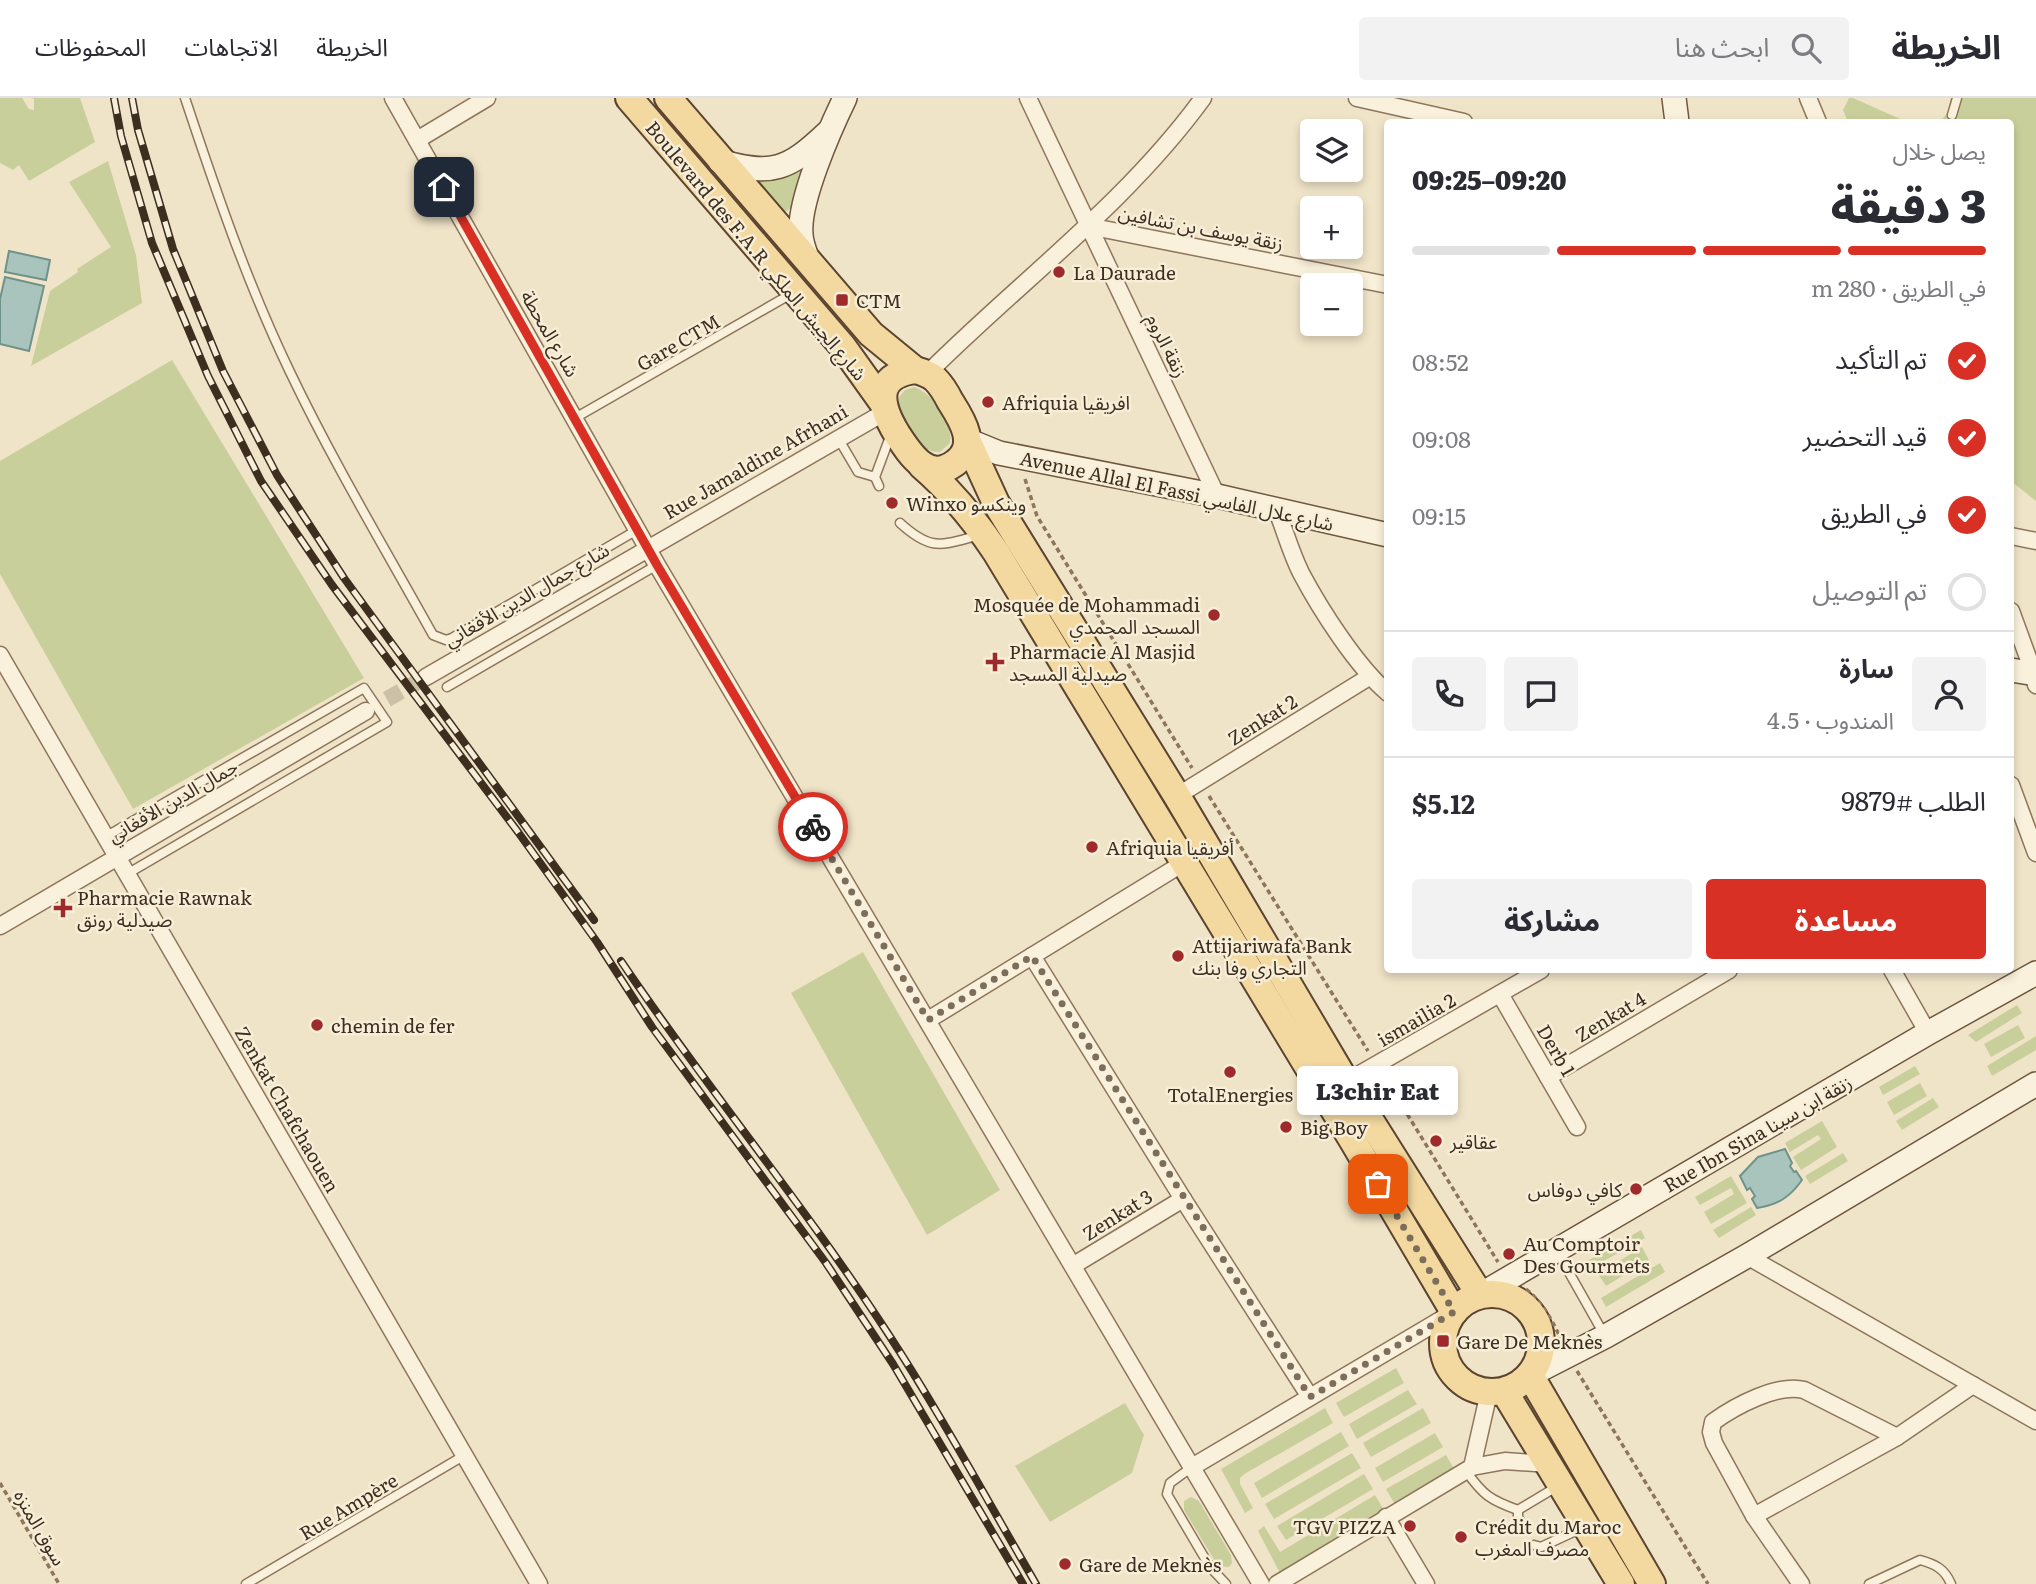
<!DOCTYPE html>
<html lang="ar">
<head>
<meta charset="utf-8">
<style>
	body { margin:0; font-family:Literata,"Noto Sans Arabic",serif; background:#f2f2f3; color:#2b2b33; direction:rtl; height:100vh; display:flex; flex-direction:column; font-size:26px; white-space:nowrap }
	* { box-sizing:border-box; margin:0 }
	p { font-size:23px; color:#7c7c81 }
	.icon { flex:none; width:38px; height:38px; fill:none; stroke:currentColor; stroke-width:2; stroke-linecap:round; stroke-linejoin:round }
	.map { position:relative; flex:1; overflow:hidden; direction:ltr }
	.side { position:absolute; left:1384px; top:21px; width:630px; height:854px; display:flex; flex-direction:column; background:#fff; border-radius:7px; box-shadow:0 4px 10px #0003; direction:rtl }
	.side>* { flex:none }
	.tools { position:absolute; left:1300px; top:21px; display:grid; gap:14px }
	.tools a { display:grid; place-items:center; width:63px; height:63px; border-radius:7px; background:#fff; box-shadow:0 4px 10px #0003; font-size:35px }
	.pin { position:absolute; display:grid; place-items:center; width:60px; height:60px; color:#fff; margin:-30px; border-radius:14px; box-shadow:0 4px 10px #0006 }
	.courier { position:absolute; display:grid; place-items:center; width:70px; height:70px; margin:-35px; border:5px solid #d93025; border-radius:50%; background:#fff; color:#222; box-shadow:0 2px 9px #0007 }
	.bubble { position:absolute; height:49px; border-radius:7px; background:#fff; box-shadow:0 4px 10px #0003; font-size:23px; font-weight:800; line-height:49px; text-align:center; direction:rtl }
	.headline em { font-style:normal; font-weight:800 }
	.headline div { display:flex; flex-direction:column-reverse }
	.headline { display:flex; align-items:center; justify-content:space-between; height:119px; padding:0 28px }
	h1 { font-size:46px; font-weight:800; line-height:52px }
	.bar { display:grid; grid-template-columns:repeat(4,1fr); gap:10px 7px; align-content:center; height:84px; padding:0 28px }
	.bar i { height:9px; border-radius:5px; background:#e1e1e2 }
	.bar .selected { background:#d93025 }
	.bar p { grid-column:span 4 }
	.line { display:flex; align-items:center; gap:18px; padding:0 28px; border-top:2px solid #e1e1e2 }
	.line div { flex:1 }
	.round { display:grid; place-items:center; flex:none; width:74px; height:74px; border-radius:7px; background:#f2f2f3 }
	ol { padding:0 28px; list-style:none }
	li { display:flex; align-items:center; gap:21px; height:77px }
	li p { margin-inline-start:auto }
	li .icon { padding:7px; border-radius:50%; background:#d93025; color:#fff; stroke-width:4 }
	li:last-child { color:#7c7c81 }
	li i { width:38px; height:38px; border:4px solid #e1e1e2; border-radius:50% }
	.primary-button { display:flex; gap:14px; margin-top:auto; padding:14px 28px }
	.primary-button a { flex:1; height:80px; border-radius:7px; background:#d93025; color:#fff; font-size:28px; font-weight:800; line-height:80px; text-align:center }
	.primary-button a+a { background:#f2f2f3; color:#2b2b33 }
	header { display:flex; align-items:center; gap:42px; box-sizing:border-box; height:98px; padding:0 35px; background:#fff; border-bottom:2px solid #e1e1e2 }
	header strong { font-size:33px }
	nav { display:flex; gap:38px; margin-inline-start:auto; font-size:24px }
	.search { width:490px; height:63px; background:#f2f2f3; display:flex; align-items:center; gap:18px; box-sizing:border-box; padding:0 24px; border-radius:7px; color:#7c7c81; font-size:26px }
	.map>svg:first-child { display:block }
</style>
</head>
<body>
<header>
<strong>الخريطة</strong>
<div class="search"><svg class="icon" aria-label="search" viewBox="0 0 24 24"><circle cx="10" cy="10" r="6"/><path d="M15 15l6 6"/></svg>ابحث هنا</div>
<nav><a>الخريطة</a><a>الاتجاهات</a><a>المحفوظات</a></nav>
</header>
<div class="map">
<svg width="2036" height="1486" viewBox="0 0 2036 1486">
	<rect width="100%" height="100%" fill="#f0e4c8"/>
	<g fill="#c9cf9b">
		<path d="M0,0h22l7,11 5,1v-11l-2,-1h48l15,44 -66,39 -10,-16 -6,5 -13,-7z"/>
		<path d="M1849,0h4l54,24h-59l-5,-12z"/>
		<path d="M1951,0h85v403l-25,-20v-359h-71l8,-10z"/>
		<path d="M108,63l28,94 6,48 -111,63 19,-75 28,-19 -1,-3 34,-22 -42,-65z"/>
		<path d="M806,67l2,2 -12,24 -5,17 -6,4 -26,-29 1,-3z"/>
		<path d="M172,262l192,318 -231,131 -133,-235v-113z"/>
		<path d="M914,289c19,6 39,36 36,56l-10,9c-22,2 -45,-35 -41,-55l6,-7z"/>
		<path d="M863,854l137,238 -73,45 -136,-242z"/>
		<path d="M2017,907l5,8 -46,29 -8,-7z"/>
		<path d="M2018,927l7,13 -34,19 -7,-13z"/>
		<path d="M2036,938v14l-44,26 -5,-10z"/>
		<path d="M1915,968l5,8 -37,21 -4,-8z"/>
		<path d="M1920,985l7,13 -33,19 -7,-13z"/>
		<path d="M1933,1000l6,9 -37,23 -6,-9z"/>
		<path d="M1822,1023l15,26 -36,23 -8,-13 28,-18 -3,-4 -28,17 -5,-9z"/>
		<path d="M1843,1055l5,8 -38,23 -5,-8z"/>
		<path d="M1731,1078l16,27 -36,21 -7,-12 30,-18 -3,-6 -31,17 -5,-8z"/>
		<path d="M1751,1109l5,8 -37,23 -6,-8z"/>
		<path d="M1641,1132l4,8 -59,33 -4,-7z"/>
		<path d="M1642,1149l7,13 -43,26 -8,-12z"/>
		<path d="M1660,1165l5,9 -59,35 -5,-9z"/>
		<path d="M1396,1270l8,15 -60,34 -8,-14z"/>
		<path d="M1408,1292l9,14 -60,35 -8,-15z"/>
		<path d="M1125,1305l19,32 -12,38 -82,49 -35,-56z"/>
		<path d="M1325,1310l8,15 -87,50 -6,5v6l13,24 -8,5 -24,-44z"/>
		<path d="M1423,1310l8,15 -60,34 -8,-14z"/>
		<path d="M1341,1334l8,14 -87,52 -8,-15z"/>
		<path d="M1435,1335l8,14 -60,35 -8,-14z"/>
		<path d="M1352,1355l9,15 -87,51 -9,-15z"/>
		<path d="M1446,1357l8,14 -60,34 -8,-14z"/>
		<path d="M1364,1376l9,15 -87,51 -9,-14z"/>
		<path d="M1375,1397l10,17 -104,63 -23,-44 6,-5 16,26z"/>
		<path d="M1191,1399l8,4 32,54 1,8 -3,4 -11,-1 -34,-56v-9z"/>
	</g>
	<g fill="#a9c4bc" stroke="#6f938a" stroke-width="2">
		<path d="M9,153l41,9 -4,20 -41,-8z"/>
		<path d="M5,179l39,9 -15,65 -29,-7v-45z"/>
		<path d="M1785,1051l7,14 -2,3 4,6 2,-1 6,9c-12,17 -24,25 -45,28l-5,-9 3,-3 -5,-8 -3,2 -7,-14 18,-19z"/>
	</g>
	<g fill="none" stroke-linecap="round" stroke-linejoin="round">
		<path stroke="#ccc0a6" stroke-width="16" stroke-dasharray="16 8" stroke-linecap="butt" d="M366,613l60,-34"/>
		<g stroke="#8d765c" stroke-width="11">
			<g id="lane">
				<path d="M185,0c31,93 62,185 105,274 43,90 94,175 143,263l13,5 6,-2 185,-108"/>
				<path d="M1952,17l5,-17"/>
				<path d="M575,320l216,-124"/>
				<path d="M838,340l20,34 17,5"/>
				<path d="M879,388l-4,-9 16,-43"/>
				<path d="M900,425c32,29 41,22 80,12"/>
				<path d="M447,589l210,-122"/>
				<path d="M105,739l259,-149 23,34 -260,152"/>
				<path d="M1558,1155l47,83"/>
				<path d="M1192,1369l-22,16 -3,11 43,73 16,17"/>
				<path d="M1466,1373c17,24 24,29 52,39"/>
				<path d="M1518,1412l40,-24"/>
				<path d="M1518,1412v7l3,6"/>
				<path d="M1534,1447l7,2 41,-19"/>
				<path d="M246,1486l219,-129"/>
				<path d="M1869,1486l51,-24c15,4 25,9 31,24"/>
			</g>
		</g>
		<g stroke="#8d765c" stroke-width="19">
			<g id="street">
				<path d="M393,0l264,467 604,1019"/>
				<path d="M1028,0l189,398"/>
				<path d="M1357,0l107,24"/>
				<path d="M1808,0l10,24"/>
				<path d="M417,42l70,-42"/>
				<path d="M1088,128l300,59"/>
				<path d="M927,276c92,-92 199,-170 276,-276"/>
				<path d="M1277,413c8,20 14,42 24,62 19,36 56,94 87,120"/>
				<path d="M2011,438l25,5"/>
				<path d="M2011,513l23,63 2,11"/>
				<path d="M0,557l539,929"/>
				<path d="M426,579l459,-265"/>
				<path d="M2011,687l25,68"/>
				<path d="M1177,698l192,-119"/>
				<path d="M0,828l366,-215"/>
				<path d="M1032,858l151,243 127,198"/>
				<path d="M1892,872l36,63"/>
				<path d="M1500,896l77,133"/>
				<path d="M928,922l257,-158"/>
				<path d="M1548,979l181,-107"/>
				<path d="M1346,984l195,-112"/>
				<path d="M1747,1158l289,165"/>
				<path d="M1074,1167l109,-66"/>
				<path d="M1192,1369l262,-155"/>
				<path d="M1472,1369l33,-6 45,3"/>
				<path d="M1754,1418l143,-79 76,-52"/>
				<path d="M1386,1419l40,67"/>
				<path d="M1277,1486l195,-117 17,-75"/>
				<path d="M1801,1486l-47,-68 -40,-73 -3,-11 2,-10c22,-16 65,-39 91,-32l93,47"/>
			</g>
		</g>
		<g stroke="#6f573f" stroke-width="26">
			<g id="secondary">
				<path d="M1674,0l3,24"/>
				<path d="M720,63c52,16 69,8 107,-28"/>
				<path d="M808,162c-3,-8 -7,-18 -7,-26 -3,-33 29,-105 44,-136"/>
				<path d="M967,342l32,13 218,43 171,39"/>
				<path d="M2011,572l25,4"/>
				<path d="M1480,1197l448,-262 108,-60"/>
				<path d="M1530,1277l76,-39 141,-80 289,-172"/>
			</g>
		</g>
		<g stroke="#5b4430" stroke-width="30">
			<g id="primary">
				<path d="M629,0l214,249 40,56"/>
				<path d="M668,0l203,236 44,36"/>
				<path d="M915,272c8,2 14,4 20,9 6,6 11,14 15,22 12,19 29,44 5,62 -27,20 -45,-9 -58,-29 -17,-28 -25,-58 18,-64z"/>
				<path d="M967,342l29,63 181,293 169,286 134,213"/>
				<path d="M922,368c30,26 52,53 74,86l357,589 101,171"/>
				<circle cx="1492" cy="1245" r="49"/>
				<path d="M1530,1277l122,209"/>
				<path d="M1504,1293l117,193"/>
			</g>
		</g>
		<g stroke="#8d765c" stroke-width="3.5" stroke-dasharray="5 3.5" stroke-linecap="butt">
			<path d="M1025,381l12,37 155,252"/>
			<path d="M1209,698l159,255"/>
			<path d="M1385,980l113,184"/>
			<path d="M1526,1191c17,14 26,31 35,50"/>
			<path d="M1577,1273l131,213"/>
			<path d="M0,1385l59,101"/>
		</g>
		<use href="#lane" stroke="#faf1dc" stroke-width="8"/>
		<use href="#street" stroke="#faf1dc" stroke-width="16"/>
		<use href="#secondary" stroke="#faf1dc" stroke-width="23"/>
		<use href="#primary" stroke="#f3d9a0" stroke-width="26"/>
		<g stroke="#3d2e20" stroke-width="8">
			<g id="rail">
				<path d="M114,0l7,38 31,107 56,133 53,105 71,104 186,247 79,110 55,85 174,236 67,101 130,220"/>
				<path d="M132,0l6,32 35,119 50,122 54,104 67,103 250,342"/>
				<path d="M621,863c85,126 183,244 266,371 53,81 100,168 149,252"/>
			</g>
		</g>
		<use href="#rail" stroke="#f7eed8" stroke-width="5" stroke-dasharray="16" stroke-linecap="butt"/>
	</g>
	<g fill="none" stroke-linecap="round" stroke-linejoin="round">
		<path stroke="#7c6e5b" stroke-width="7" stroke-dasharray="0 12.6" d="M813,729l115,193 104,-64 278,441 144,-85 -76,-128"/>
		<path stroke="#d93025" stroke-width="9" d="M444,89l213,378 156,262"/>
	</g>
	<g fill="#9e2a2b" stroke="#f7eed8" stroke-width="2.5">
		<circle cx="1059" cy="174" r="7"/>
		<rect x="835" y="195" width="14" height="14" rx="3.5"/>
		<circle cx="988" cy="304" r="7"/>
		<circle cx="892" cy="405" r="7"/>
		<circle cx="1214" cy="517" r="7"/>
		<path d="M991.5 553.5h7v7h7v7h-7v7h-7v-7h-7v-7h7z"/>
		<circle cx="1092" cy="749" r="7"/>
		<path d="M59.5 799.5h7v7h7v7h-7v7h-7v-7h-7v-7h7z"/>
		<circle cx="1178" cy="858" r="7"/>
		<circle cx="317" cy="927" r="7"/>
		<circle cx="1230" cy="974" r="7"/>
		<circle cx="1286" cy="1029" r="7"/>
		<circle cx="1436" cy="1043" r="7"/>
		<circle cx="1636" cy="1091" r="7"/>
		<circle cx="1509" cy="1156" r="7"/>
		<rect x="1436" y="1236" width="14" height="14" rx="3.5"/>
		<circle cx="1410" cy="1428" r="7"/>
		<circle cx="1461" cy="1439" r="7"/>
		<circle cx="1065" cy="1466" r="7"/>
	</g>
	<g text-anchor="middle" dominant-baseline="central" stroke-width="5" stroke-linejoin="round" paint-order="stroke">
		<g font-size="19" fill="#3d2e20" stroke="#f7eed8">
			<text transform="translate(1201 129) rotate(11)">زنقة يوسف بن تشافين</text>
			<text transform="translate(757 152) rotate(50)">Boulevard des F.A.R شارع الجيش الملكي</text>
			<text transform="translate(551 235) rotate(60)">شارع المحطة</text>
			<text transform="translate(678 244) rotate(-30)">Gare CTM</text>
			<text transform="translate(1168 247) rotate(64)">زنقة الروم</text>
			<text transform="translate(755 363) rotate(-30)">Rue Jamaldine Afrhani</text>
			<text transform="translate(1177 392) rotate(12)">Avenue Allal El Fassi شارع علال الفاسي</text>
			<text transform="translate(526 496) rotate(-30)">شارع جمال الدين الأفغاني</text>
			<text transform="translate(1262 621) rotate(-32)">Zenkat 2</text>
			<text transform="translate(172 702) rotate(-30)">جمال الدين الأفغاني</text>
			<text transform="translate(1610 918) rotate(-31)">Zenkat 4</text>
			<text transform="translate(1416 921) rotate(-30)">ismailia 2</text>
			<text transform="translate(1557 952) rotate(60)">Derb 1</text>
			<text transform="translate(288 1011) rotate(60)">Zenkat Chafchaouen</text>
			<text transform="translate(1757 1035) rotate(-30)">Rue Ibn Sina زنقة ابن سينا</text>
			<text transform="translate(1117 1116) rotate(-32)">Zenkat 3</text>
			<text transform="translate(348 1408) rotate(-31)">Rue Ampère</text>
			<text transform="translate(41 1429) rotate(60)">سوق المنزه</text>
		</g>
		<g font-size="19" fill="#3d2e20" stroke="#f7eed8" text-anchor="start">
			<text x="1073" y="174">La Daurade</text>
			<text x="856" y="202">CTM</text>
			<text x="1002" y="304">Afriquia افريقيا</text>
			<text x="906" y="405">Winxo وينكسو</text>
			<text x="1200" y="506" text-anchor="end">Mosquée de Mohammadi<tspan x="1200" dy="22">المسجد المحمدي</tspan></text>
			<text x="1009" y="553">Pharmacie Al Masjid<tspan x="1009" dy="22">صيدلية المسجد</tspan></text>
			<text x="1106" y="749">Afriquia أفريقيا</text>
			<text x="77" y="799">Pharmacie Rawnak<tspan x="77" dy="22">صيدلية رونق</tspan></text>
			<text x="1192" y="847">Attijariwafa Bank<tspan x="1192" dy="22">التجاري وفا بنك</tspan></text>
			<text x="331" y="927">chemin de fer</text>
			<text x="1230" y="996" text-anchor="middle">TotalEnergies</text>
			<text x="1300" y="1029">Big Boy</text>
			<text x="1450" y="1043">عقاقير</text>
			<text x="1622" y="1091" text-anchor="end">كافي دوفاس</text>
			<text x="1523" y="1145">Au Comptoir<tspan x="1523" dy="22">Des Gourmets</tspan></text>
			<text x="1457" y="1243">Gare De Meknès</text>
			<text x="1396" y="1428" text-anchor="end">TGV PIZZA</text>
			<text x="1475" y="1428">Crédit du Maroc<tspan x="1475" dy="22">مصرف المغرب</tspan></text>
			<text x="1079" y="1466">Gare de Meknès</text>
		</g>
	</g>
</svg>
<div class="tools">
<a><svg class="icon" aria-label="layers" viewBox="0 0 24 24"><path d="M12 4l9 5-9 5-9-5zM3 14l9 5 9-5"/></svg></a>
<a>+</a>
<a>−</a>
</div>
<div class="pin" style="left:1378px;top:1086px;background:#ea580c"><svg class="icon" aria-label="bag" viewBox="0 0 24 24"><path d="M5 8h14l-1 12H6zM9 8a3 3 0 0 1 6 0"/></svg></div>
<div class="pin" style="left:444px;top:89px;background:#1f2937"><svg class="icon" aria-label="home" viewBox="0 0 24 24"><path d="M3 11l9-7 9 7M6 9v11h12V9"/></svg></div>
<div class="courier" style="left:813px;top:729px"><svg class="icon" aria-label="bike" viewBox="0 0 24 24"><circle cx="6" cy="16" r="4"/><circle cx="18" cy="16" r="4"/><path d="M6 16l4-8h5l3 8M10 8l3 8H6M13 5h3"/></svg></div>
<div class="bubble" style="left:1297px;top:968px;width:161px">L3chir Eat</div>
<section class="side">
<div class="headline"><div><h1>3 دقيقة</h1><p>يصل خلال</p></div><em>09:20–09:25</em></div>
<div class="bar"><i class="selected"></i><i class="selected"></i><i class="selected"></i><i></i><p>في الطريق · 280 m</p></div>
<ol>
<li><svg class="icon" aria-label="check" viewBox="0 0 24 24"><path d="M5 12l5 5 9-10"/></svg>تم التأكيد<p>08:52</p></li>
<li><svg class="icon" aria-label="check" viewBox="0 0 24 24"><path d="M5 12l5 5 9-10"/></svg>قيد التحضير<p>09:08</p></li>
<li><svg class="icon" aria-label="check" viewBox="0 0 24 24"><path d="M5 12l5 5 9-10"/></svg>في الطريق<p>09:15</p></li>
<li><i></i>تم التوصيل</li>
</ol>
<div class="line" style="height:126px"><a class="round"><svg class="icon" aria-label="person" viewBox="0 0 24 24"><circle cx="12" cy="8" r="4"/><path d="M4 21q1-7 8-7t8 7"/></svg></a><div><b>سارة</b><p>المندوب · 4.5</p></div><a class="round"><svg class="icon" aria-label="chat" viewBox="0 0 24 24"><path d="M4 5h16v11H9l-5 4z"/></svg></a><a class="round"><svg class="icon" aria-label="phone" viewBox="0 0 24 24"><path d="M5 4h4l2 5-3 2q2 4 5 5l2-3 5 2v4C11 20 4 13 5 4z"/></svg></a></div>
<div class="line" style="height:91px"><div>الطلب #9879</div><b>$5.12</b></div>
<div class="primary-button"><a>مساعدة</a><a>مشاركة</a></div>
</section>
</div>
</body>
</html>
